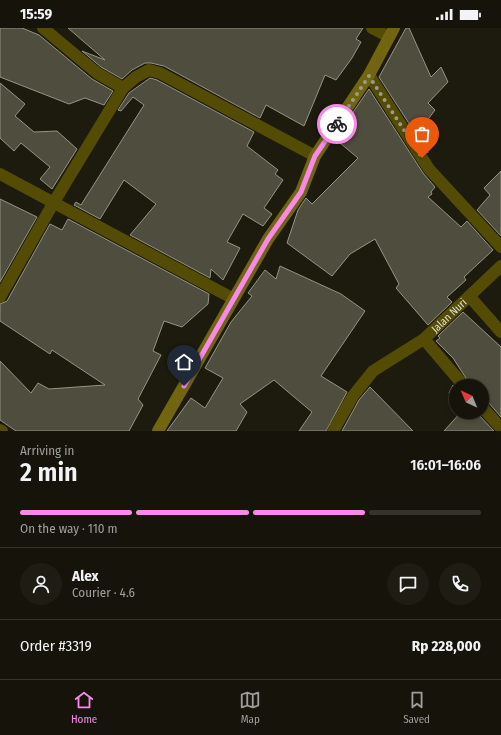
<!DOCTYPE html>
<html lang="en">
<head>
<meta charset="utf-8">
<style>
	body { margin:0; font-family:"Fira Sans Condensed",sans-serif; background:#1f1d13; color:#f1f3f6; height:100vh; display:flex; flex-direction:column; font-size:15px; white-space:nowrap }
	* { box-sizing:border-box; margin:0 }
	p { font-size:13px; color:#9e9e9c }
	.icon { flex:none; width:22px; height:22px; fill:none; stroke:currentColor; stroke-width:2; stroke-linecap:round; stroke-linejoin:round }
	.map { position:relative; height:403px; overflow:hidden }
	.drawer { display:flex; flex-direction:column; background:#16140a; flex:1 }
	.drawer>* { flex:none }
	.needle { width:26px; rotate:316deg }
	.tools { position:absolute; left:449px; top:351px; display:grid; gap:8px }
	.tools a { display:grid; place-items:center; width:40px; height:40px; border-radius:50%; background:#16140a; box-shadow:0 2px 6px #0003,0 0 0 1px #35332b; font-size:20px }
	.pin { position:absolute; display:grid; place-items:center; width:34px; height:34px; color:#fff; margin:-41px -17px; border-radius:50% 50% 50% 0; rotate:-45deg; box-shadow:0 0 4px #0007 }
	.pin .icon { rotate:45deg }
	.courier { position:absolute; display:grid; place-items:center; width:40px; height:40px; margin:-20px; border:3px solid #f888ea; border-radius:50%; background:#fff; color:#222; box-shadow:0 1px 5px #0007 }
	.summary em { font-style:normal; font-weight:600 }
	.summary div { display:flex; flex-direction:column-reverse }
	.summary { display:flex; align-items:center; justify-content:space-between; height:68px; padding:0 20px }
	h1 { font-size:26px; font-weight:600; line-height:30px }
	.bar { display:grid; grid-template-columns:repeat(4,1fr); gap:6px 4px; align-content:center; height:48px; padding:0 20px }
	.bar i { height:5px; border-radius:3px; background:#35332b }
	.bar .selected { background:#f888ea }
	.bar p { grid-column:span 4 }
	.line { display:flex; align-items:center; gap:10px; padding:0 20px; border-top:1px solid #35332b }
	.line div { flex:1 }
	.round { display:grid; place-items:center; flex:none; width:42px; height:42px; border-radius:21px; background:#1f1d13 }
	.status { display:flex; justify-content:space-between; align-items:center; height:28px; padding:0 20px; background:#16140a; direction:ltr }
	.status svg { height:11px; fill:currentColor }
	.menu { display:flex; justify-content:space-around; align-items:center; height:56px; border-top:1px solid #35332b; background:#16140a; font-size:11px; color:#9e9e9c }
	.menu a { display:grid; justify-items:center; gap:2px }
	.menu .selected { color:#f888ea }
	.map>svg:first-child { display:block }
</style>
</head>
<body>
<div class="status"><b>15:59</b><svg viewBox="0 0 49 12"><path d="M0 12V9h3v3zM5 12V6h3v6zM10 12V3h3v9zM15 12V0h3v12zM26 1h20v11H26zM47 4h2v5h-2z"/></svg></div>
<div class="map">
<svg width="501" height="403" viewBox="0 0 501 403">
	<rect width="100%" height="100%" fill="#1d1b0e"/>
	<g fill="#4f4d3e" stroke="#969484">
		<path d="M0,0h22l17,7 53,44 21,12 -9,14 -19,-7 -16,6 -69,-27z"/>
		<path d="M68,0h295l-7,11 5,3 -9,16 -16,22 -11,-5 -21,51 -38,-21 -6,13 -96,-52 -13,-3h-6l-13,7 -10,9 -21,-12 -19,-16 23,9z"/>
		<path d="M406,0h3l22,49 10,-10 7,15 -20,21 7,7 -18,24 12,11 -3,4 2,4 -49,-76z"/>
		<path d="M150,50l7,2 97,52 -7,14 31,24 -3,4 8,6 -19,28 8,6 -9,12 -20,-12 -16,28 13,6 -17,32 -12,-11 -1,9 -80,-43 26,-31 -32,-24 -24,39 -26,-14 2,-3 5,3 63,-100 -11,-8 -12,14 -3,-1 11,-17z"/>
		<path d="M0,55l25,21 -10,12 19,16 23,-1 20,18 -25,40 -12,-10 10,-12 -29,-24 -7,8 -14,-13z"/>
		<path d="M369,61l54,84 12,14 -4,5 1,2 -4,3 33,30 6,-6 26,29 -29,27 2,3 -19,17 5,5 -24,23 -32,-37 3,-4 -24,-45 -25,15 -18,22 -45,-33 11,-33 8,-12 6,6 46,-46 -18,-15 17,-18 -8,-7z"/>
		<path d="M501,143v65l-24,-26 13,-15 -6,-7z"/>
		<path d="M0,171l37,18 -37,65z"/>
		<path d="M68,191l141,75 -1,10 -26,23 -18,-6 -11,30 8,4 -23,44 5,6 -14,26h-113l-16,-11v-59l31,32 7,-10 11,6 56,-4 -53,-35 -2,4 -50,-33v-17l7,-3 43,-77 12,6z"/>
		<path d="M280,238l61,28 24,17 -44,65 26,16 -21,39h-27l13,-19 -38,-32 -34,24 7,8 -11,19h-69l24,-33 14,10 18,-30 -18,-10 26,-46 21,-26 -4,-3 17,-23 11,9z"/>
		<path d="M463,284l38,35v70l-13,-15 -6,-2v-14h-11l-18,-28 -17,-17 4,-3 -2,-2z"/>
		<path d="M453,357l3,3v15l-7,-10z"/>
		<path d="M370,359l43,44h-71l17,-31z"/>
		<path d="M461,384h15l18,19h-50z"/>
	</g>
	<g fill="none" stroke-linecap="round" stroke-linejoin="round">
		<g stroke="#544b05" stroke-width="12">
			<path d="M43,0l54,45 26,15 13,-11 13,-7 11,3 155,83"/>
			<path d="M372,0l17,9"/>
			<path d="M369,47l60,94 72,78"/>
			<path d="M0,146l232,124"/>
			<path d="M0,269l54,-95 69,-114"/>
			<path d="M470,269l31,35"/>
			<path id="s1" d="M464,358l-40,-47 77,-73"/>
			<path d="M482,379l19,21"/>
			<path d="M0,402l2,1"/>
			<path d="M333,403l20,-35 20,-25 51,-32"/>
		</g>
		<path stroke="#71660f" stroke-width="12" d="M158,403l110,-192 33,-47 14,-36 54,-81 25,-47"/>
	</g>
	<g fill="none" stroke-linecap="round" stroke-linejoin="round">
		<path stroke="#9b9a90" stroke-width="4" stroke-dasharray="0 7.2" d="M337,96l32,-48 53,82"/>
		<path stroke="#f888ea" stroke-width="5" d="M184,358l84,-147 33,-47 14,-36 22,-32"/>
	</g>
	<g text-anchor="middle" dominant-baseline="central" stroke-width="3" stroke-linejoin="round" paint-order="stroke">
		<g font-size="11" fill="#dfded6" stroke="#1d1b0e">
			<text stroke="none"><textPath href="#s1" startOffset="96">Jalan Nuri</textPath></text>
		</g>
	</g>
</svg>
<div class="tools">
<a><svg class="needle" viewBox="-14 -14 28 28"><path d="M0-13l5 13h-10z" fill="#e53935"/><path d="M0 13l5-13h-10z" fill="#9e9e9c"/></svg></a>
</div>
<div class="pin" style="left:422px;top:130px;background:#ea580c"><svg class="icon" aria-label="bag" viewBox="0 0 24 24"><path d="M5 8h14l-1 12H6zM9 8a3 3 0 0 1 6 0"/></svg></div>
<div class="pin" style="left:184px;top:358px;background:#1f2937"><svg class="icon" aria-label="home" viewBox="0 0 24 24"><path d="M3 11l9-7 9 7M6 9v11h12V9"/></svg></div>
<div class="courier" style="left:337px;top:96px"><svg class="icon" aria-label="bike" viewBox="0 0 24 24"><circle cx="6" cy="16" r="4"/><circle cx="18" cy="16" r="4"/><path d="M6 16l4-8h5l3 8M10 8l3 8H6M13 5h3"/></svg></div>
</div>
<section class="drawer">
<div class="summary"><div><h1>2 min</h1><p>Arriving in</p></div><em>16:01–16:06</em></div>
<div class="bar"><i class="selected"></i><i class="selected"></i><i class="selected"></i><i></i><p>On the way · 110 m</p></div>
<div class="line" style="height:72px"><a class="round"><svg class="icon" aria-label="person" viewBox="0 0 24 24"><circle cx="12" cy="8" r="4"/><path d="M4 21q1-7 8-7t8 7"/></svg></a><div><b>Alex</b><p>Courier · 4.6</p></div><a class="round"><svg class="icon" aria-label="chat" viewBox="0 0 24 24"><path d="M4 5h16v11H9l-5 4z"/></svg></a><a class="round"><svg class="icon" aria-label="phone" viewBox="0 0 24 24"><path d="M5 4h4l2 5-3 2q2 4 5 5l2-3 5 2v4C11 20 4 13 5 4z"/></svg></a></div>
<div class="line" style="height:52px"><div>Order #3319</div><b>Rp 228,000</b></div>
</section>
<nav class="menu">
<a class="selected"><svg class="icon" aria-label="home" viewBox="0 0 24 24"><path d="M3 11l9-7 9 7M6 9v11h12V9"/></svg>Home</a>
<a><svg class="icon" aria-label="map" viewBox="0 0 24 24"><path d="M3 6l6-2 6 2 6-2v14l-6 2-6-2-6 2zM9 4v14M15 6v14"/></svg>Map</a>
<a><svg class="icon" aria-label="saved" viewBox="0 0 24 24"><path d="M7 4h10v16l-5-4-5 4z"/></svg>Saved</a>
</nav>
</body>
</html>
